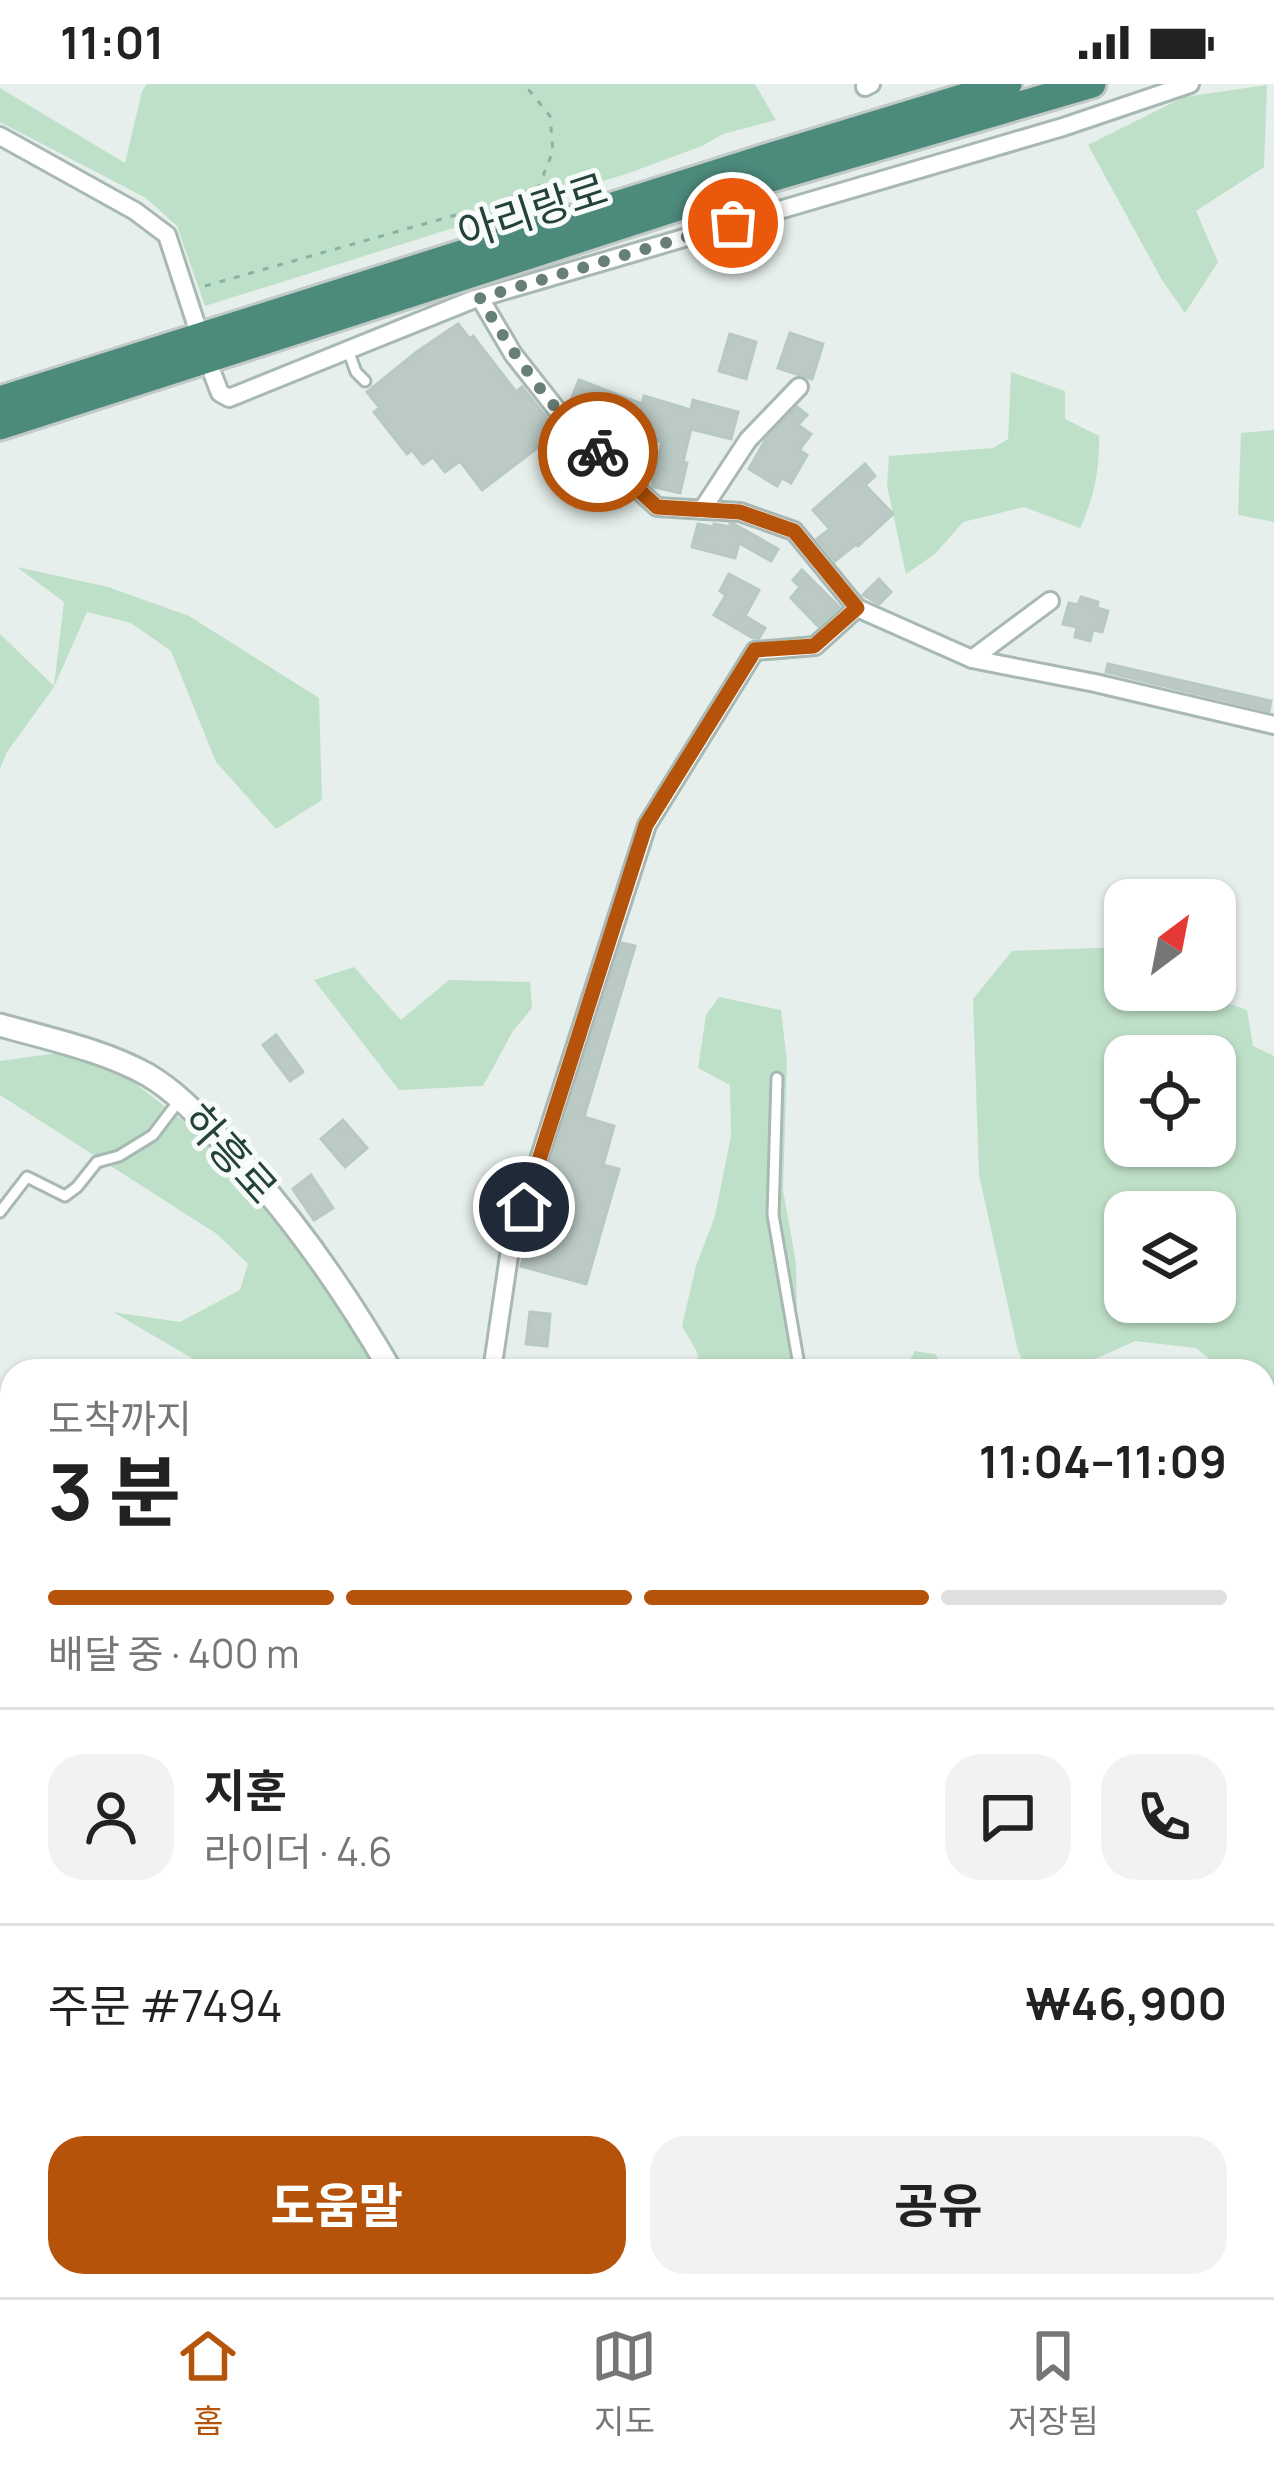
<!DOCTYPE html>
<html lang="ko">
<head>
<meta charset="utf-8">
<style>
	body { margin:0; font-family:Manrope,"Noto Sans KR",sans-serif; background:#f2f2f2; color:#222; height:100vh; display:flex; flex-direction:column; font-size:45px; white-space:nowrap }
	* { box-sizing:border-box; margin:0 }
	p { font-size:39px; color:#767676 }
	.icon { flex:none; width:66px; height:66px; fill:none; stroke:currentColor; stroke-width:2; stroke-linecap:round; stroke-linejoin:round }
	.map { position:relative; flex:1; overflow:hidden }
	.details { position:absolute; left:0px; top:1275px; width:1275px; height:939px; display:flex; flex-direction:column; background:#fff; border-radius:36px 36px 0 0; box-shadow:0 3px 9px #0004 }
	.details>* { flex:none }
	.needle { width:78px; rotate:32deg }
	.buttons { position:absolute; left:1104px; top:795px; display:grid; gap:24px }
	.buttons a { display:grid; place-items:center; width:132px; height:132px; border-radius:24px; background:#fff; box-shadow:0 3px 9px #0004; font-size:60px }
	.pin { position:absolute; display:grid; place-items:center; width:102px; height:102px; color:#fff; margin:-51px; border:6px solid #fff; border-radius:50%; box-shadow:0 3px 12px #0007 }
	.courier { position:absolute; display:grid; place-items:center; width:120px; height:120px; margin:-60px; border:9px solid #b45309; border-radius:50%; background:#fff; color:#222; box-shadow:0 3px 15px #0007 }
	.overview em { font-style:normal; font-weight:700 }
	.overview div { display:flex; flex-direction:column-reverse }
	.overview { display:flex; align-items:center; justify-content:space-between; height:204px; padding:0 48px }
	h1 { font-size:78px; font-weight:700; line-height:90px }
	.bar { display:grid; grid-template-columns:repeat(4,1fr); gap:18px 12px; align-content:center; height:144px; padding:0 48px }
	.bar i { height:15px; border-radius:9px; background:#e0e0e0 }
	.bar .on { background:#b45309 }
	.bar p { grid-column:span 4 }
	.line { display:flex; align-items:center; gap:30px; padding:0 48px; border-top:3px solid #e0e0e0 }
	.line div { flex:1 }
	.round { display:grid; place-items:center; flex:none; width:126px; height:126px; border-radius:36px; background:#f2f2f2 }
	.primary-button { display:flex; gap:24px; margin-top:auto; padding:24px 48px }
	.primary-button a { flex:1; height:138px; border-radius:36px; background:#b45309; color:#fff; font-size:48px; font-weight:700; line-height:138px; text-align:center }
	.primary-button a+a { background:#f2f2f2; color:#222 }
	.status { display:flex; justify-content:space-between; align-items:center; height:84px; padding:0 60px; background:#fff; direction:ltr }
	.status svg { height:33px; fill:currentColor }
	.tabs { display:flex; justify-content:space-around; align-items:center; height:168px; border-top:3px solid #e0e0e0; background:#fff; font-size:33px; color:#767676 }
	.tabs a { display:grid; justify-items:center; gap:6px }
	.tabs .on { color:#b45309 }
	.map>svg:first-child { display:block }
</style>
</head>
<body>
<div class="status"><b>11:01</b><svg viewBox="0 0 49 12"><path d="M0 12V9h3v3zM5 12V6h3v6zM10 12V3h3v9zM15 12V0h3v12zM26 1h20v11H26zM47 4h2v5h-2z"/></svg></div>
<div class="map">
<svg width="1274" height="2213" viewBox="0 0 1274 2213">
	<rect width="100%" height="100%" fill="#e6efeb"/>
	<g fill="#bfe0c8" fill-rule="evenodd">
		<path d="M147,0h608l21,36 -53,14 -21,12 -73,27 -424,133 -28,-80 -31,-28 -146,-76v-34l125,75 17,-72z"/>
		<path d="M1267,1l-3,82 -68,44 22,51 -33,51 -23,-33 -74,-135 96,-48z"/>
		<path d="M1011,288l54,19v28l34,17c1,33 -5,62 -19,92l-56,-21 -61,15 -28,32 -29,20 -19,-88 2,-30 104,-8 15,-9z"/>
		<path d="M1274,346v92l-36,-7 3,-82z"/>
		<path d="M17,483l91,20 81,29 130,82 3,102 -46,29 -60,-67 -45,-111 -40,-28 -44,-11 -33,75 -47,65 -7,17v-135l54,52 10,-84z"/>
		<path d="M1125,863v43h67l55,20 6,36 21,10v349l-11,-1v-33h-39l-28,-23 -61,-7 -55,25 -5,5h-48l-9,-20 -39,-176 -6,-176 39,-48zM1125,972h90v90h-90zM1125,1128h90v90h-90z"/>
		<path d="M354,883l47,53 48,-40 81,2 2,26 -19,23 -30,55 -84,4 -85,-110z"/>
		<path d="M719,913l62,13 6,52 -4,128 13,73 2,108h-98l-3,-19 -15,-26 14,-60 19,-50 16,-80 -1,-51 -32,-17 8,-53z"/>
		<path d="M58,969l73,27 61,48 89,93 116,150h-183l-101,-59 67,10 60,-32 8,-26 -31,-30 -217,-139v-34z"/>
		<path d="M915,1267l20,3 12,17h-44z"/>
		<path d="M1263,1424l11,3v88l-11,7z"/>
		<path d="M12,1586v222l-12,-1v-209z"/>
		<path d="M12,1916v185l-12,-3v-160z"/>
		<path d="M1274,2088v62h-11v-59z"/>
		<path d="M243,2202h70l-12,11h-53z"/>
		<path d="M453,2202h176l1,11h-175z"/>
		<path d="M886,2202h83l-10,11h-74z"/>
	</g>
	<g fill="#bbcac4" stroke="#b8c9c2" stroke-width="3">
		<path d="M458,240l12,15 3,-3 43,56 6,-5 36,45 -76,58 -22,-29 -15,11 -12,-15 -10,7 -11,-14 -5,4 -33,-42 6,-4 -13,-16 51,-41z"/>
		<path d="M790,249l33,11 -11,35 -34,-11z"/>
		<path d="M730,250l26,8 -10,37 -27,-8z"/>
		<path d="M579,296l63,24 2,-8 47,14 2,-10 45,12 -7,27 -40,-10 -8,33 4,1 -7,30 -26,-6 -2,-2 10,-43 -37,-11 -1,3 -45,-17 -10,-12z"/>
		<path d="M797,323l10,8 -9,10 13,9 -12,16 8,5 -16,28 -9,-5 -5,8 -28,-17 17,-30z"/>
		<path d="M865,380l10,12 -10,9 28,29 -35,32 -2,-2 -21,17 -18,-22 13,-10 -17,-19z"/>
		<path d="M698,440l15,3 1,-3 16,3v-3h4l44,25 -7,12 -32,-18 -4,15 -43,-11z"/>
		<path d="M802,486l37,37 -21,19 -27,-28 9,-11 -7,-7z"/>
		<path d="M729,490l30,16 -14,26 20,12 -6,10h-6l-39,-23 12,-20 -6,-4z"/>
		<path d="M879,495l12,13 -12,12 -16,-9z"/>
		<path d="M1081,513l17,5 -1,6 11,3 -6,21 -9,-2 -3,11 -15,-4 2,-10 -14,-3 6,-21 9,2z"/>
		<path d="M1108,580l163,37 -2,10 -163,-39z"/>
		<path d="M622,859l13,3 -51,171 30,9 -11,39 16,4 -33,115 -65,-18 20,-72z"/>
		<path d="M276,951l27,37 -13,9 -27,-36z"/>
		<path d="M343,1036l24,28 -22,19 -24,-28z"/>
		<path d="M311,1091l22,33 -19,12 -21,-31z"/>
		<path d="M530,1228l20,2 -3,32 -21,-2z"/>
	</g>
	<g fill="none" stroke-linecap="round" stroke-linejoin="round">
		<g stroke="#a8b8b2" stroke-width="15">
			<g id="service">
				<path d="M348,266l8,22 9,9"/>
				<path d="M777,994l-4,137 27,156"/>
				<path d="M0,1128l27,-35 38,19 12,-9 20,-25 22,-6 34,-21 25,-33"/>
			</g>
		</g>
		<g stroke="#a8b8b2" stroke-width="22">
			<g id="minor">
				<path d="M865,3l6,-3"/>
				<path d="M0,52l135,75 32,24 31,95"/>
				<path d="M480,214l33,56 59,75 85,78 83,5 54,19 63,77 115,51 123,24 179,42"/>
				<path d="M213,291l7,18 9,5 243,-98 591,-173 127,-43"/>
				<path d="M702,426l46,-70 51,-53"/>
				<path d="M972,575l78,-58"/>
				<path d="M492,1287l18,-122 137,-424 108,-174 60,-5 42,-38"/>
				<path d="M1263,1562l11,27"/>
				<path d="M1263,1618l11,-23"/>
				<path d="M1027,2213l2,-11"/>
			</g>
		</g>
		<g stroke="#a8b8b2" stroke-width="27">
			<g id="tertiary">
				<path d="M0,941c49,14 103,25 148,50 30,18 51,42 75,67 66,69 120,146 168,229"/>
				<path d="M1263,1545l11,-8"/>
			</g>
		</g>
		<g stroke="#c2cac8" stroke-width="33">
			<g id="trunk">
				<path d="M0,316l768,-243 240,-73"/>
				<path d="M0,342l734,-237 358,-105"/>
			</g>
		</g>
		<g stroke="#86b3a5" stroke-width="3" stroke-dasharray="6 9" stroke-linecap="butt">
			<path d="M205,202l286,-81 48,-19 14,-35 -3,-35 -26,-32"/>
			<path d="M1,1612l11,-10"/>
			<path d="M0,1792l12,2"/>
		</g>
		<use href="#service" stroke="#fff" stroke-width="9"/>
		<use href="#minor" stroke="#fff" stroke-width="16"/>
		<use href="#tertiary" stroke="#fff" stroke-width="21"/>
		<use href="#trunk" stroke="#4c8a7c" stroke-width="27"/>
	</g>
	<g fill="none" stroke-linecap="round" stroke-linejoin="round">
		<path stroke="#687f78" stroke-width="12" stroke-dasharray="0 21.6" d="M598,368c-48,-44 -85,-98 -118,-154l253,-75"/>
		<path stroke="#b45309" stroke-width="15" d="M524,1123l122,-382 109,-175 59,-4 43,-38 -63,-77 -54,-19 -83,-5 -59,-55"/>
	</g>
	<g text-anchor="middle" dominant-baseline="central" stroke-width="10" stroke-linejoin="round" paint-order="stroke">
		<g font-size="42" fill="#24423a" stroke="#f7fbf9">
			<text transform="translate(532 126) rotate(-18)">아리랑로</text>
			<text transform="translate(231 1069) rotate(48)">하흥로</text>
		</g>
	</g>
</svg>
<div class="buttons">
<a><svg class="needle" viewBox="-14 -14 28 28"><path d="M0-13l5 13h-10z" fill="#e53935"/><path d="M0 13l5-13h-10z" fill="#767676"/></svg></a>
<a><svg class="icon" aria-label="locate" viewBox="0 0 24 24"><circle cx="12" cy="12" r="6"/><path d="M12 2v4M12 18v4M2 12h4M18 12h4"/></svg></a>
<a><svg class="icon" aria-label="layers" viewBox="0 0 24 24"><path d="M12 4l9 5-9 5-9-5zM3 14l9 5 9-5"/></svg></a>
</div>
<div class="pin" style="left:733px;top:139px;background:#ea580c"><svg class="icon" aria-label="bag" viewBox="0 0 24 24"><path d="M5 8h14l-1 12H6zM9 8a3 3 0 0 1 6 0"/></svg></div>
<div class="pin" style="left:524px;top:1123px;background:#1f2937"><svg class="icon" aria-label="home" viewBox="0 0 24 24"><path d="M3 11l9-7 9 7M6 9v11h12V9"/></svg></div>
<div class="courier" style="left:598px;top:368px"><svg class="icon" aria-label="bike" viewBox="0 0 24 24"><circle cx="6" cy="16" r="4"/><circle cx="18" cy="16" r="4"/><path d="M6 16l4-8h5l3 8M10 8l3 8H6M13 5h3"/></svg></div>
<section class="details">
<div class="overview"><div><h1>3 분</h1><p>도착까지</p></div><em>11:04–11:09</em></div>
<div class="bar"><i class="on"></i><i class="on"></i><i class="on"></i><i></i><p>배달 중 · 400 m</p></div>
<div class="line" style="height:216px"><a class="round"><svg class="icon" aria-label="person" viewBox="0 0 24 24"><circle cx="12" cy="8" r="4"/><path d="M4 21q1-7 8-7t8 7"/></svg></a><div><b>지훈</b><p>라이더 · 4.6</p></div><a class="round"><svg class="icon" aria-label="chat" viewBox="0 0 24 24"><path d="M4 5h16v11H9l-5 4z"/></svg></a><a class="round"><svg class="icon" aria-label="phone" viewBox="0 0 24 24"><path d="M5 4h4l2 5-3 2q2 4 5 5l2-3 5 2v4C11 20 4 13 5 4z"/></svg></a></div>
<div class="line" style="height:156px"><div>주문 #7494</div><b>₩46,900</b></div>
<div class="primary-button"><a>도움말</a><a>공유</a></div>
</section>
</div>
<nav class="tabs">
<a class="on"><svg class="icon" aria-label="home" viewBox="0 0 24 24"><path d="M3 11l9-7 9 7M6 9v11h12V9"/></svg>홈</a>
<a><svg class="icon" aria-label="map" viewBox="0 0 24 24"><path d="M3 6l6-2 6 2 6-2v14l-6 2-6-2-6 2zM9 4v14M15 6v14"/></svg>지도</a>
<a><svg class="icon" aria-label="saved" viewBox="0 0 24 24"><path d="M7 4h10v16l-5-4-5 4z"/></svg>저장됨</a>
</nav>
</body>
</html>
